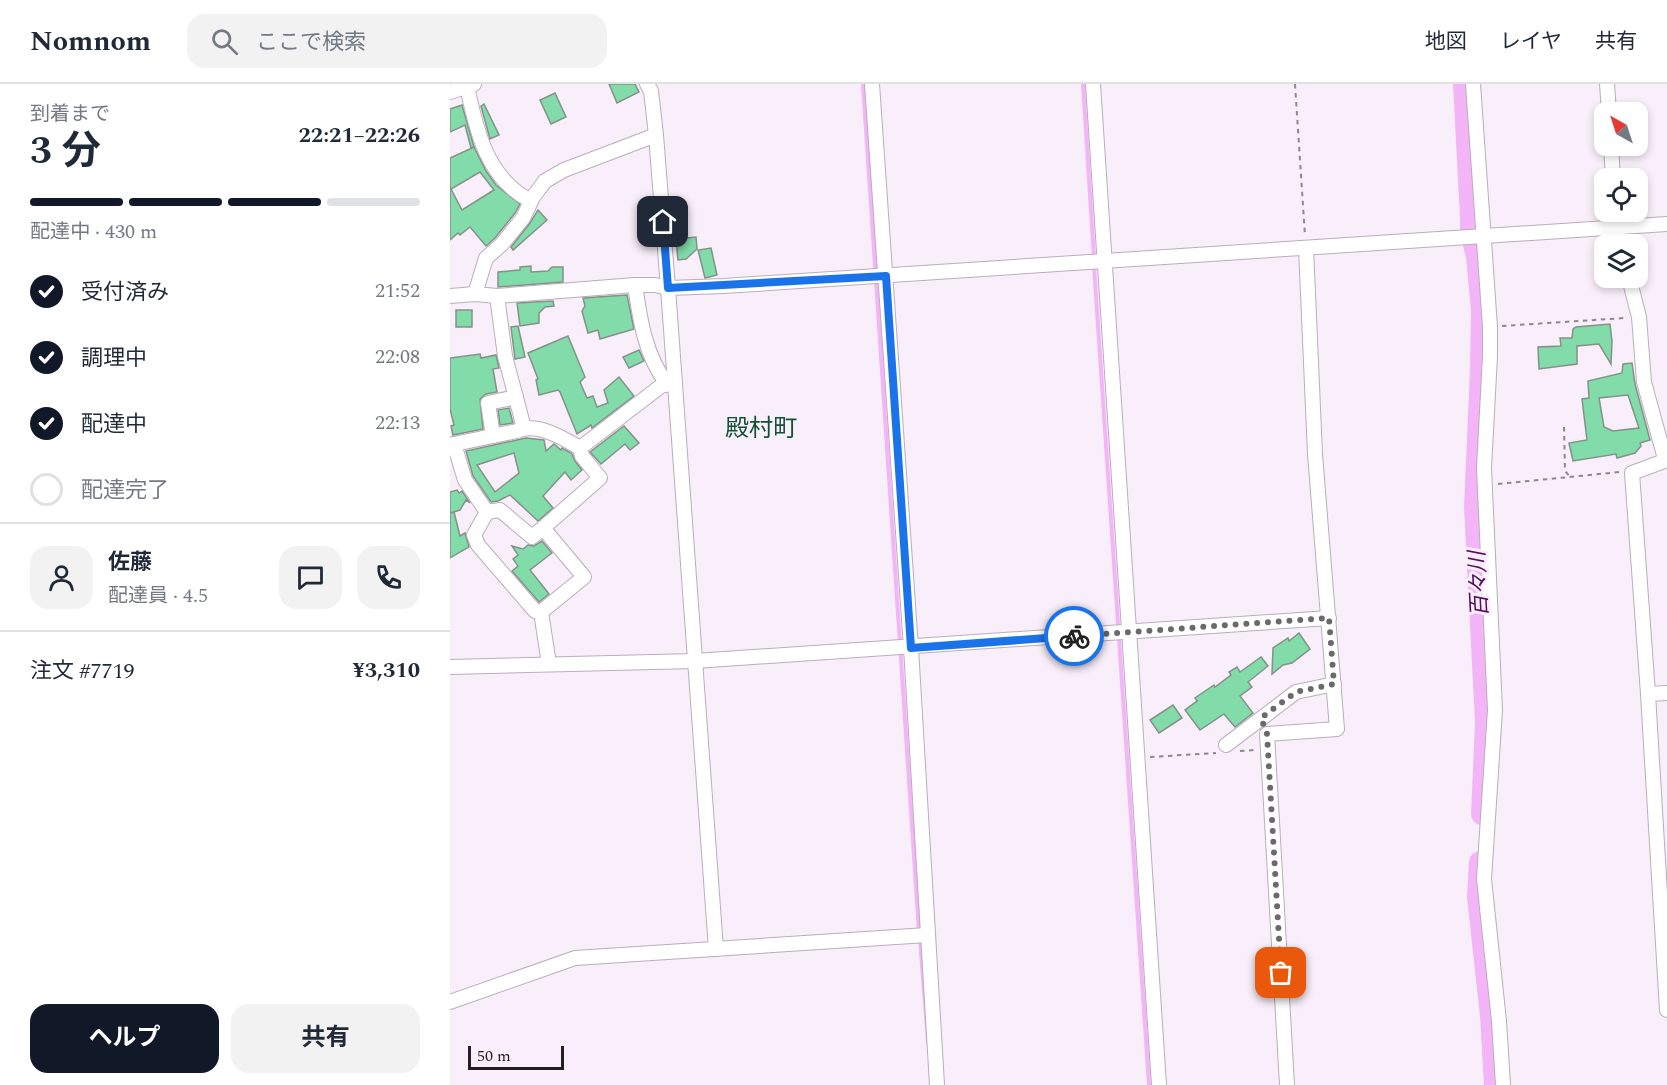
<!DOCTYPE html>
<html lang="ja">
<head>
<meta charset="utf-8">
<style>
	body { margin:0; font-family:Spectral,"Noto Sans JP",serif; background:#f2f2f3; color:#1f2937; height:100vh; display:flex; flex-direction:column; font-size:22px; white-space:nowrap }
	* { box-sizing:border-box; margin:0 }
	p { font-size:20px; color:#747a83 }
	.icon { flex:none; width:33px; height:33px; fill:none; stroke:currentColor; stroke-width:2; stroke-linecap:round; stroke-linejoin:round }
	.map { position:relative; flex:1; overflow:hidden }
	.sheet { display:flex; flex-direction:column; background:#fff; width:450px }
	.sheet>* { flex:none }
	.needle { width:39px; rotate:321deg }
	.fabs { position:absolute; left:1144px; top:18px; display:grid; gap:12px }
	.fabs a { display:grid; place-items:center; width:54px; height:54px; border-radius:12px; background:#fff; box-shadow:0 3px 9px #0003; font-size:30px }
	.scale { position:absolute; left:18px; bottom:15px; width:96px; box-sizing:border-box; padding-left:6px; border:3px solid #221e22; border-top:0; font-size:16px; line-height:21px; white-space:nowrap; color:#221e22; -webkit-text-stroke:4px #f9effa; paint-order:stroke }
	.pin { position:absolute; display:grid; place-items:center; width:51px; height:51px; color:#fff; margin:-26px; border-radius:12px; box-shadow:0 3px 9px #0006 }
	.courier { position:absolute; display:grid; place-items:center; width:60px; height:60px; margin:-30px; border:4px solid #1a73e8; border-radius:50%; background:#fff; color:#222; box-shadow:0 2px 8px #0007 }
	.head em { font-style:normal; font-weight:700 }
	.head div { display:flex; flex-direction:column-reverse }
	.head { display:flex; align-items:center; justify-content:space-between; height:102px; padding:0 30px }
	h1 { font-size:39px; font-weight:700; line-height:45px }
	.bar { display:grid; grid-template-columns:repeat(4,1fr); gap:9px 6px; align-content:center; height:72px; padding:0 30px }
	.bar i { height:8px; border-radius:4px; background:#e0e1e3 }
	.bar .active { background:#111827 }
	.bar p { grid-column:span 4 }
	.line { display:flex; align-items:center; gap:15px; padding:0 30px; border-top:2px solid #e0e1e3 }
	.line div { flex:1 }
	.round { display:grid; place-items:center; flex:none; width:63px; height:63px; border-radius:18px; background:#f2f2f3 }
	ol { padding:0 30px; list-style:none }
	li { display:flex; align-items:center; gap:18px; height:66px }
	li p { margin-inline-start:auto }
	li .icon { padding:6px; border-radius:50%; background:#111827; color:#fff; stroke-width:4 }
	li:last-child { color:#747a83 }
	li i { width:33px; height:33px; border:3px solid #e0e1e3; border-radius:50% }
	.cta { display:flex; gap:12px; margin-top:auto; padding:12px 30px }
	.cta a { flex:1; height:69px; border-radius:18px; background:#111827; color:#fff; font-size:24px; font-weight:700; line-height:69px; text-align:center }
	.cta a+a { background:#f2f2f3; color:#1f2937 }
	header { display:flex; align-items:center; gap:36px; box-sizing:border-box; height:84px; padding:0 30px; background:#fff; border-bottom:2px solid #e0e1e3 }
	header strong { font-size:28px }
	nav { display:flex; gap:33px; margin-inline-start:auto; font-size:21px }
	.search { width:420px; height:54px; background:#f2f2f3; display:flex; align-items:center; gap:15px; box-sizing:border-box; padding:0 21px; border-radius:18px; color:#747a83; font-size:22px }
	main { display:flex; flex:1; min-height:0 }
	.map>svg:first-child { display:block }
</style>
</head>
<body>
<header>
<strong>Nomnom</strong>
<div class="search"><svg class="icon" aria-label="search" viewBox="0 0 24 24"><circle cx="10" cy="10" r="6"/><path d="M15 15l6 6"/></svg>ここで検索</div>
<nav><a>地図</a><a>レイヤ</a><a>共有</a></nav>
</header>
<main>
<section class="sheet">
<div class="head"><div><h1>3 分</h1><p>到着まで</p></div><em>22:21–22:26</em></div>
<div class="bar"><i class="active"></i><i class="active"></i><i class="active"></i><i></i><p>配達中 · 430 m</p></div>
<ol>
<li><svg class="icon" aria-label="check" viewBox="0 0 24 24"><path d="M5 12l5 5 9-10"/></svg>受付済み<p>21:52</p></li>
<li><svg class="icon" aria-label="check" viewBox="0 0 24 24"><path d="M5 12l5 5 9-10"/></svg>調理中<p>22:08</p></li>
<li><svg class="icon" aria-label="check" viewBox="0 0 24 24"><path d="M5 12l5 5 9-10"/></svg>配達中<p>22:13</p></li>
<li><i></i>配達完了</li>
</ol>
<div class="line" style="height:108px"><a class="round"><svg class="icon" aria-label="person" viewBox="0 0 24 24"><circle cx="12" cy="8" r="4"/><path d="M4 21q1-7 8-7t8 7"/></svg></a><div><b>佐藤</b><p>配達員 · 4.5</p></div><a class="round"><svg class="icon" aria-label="chat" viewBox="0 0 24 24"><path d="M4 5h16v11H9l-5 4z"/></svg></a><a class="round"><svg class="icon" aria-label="phone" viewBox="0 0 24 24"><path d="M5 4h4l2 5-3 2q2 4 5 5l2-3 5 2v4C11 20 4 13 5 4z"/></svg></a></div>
<div class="line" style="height:78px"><div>注文 #7719</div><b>¥3,310</b></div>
<div class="cta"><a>ヘルプ</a><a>共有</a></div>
</section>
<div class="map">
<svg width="1217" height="1001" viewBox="0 0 1217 1001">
	<rect width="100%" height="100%" fill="#f9effa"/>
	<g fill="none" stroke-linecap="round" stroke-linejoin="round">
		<g stroke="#f4b5f8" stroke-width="4">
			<path d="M413,0l56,848"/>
			<path d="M633,0l11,174"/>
			<path d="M644,182l55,819"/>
			<path d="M470,855l8,103"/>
		</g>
		<g stroke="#f4b5f8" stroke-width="22">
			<path d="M1014,0l7,135v13l6,25 5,54 -1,58 -6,138 11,216 -4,91"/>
			<path d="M1030,778l-2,35 13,119 4,69"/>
		</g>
	</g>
	<g fill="#82dca9" stroke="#849189" stroke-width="1.5" fill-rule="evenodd">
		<path d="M159,0h26l4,8 -22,11z"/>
		<path d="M105,9l11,24 -15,7 -11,-24z"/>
		<path d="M34,20l15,31 -9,4 -9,-33z"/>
		<path d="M12,21l12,42 -3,1 -6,-23 -15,7v-23z"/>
		<path d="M24,63l12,24 10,14 24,19 -5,9 -20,25 -9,8 -16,-19 -10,8 -2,-2 -8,7v-82zM30,88l14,18 -32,20 -11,-21z"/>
		<path d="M88,126l9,10 -34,30 -2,-3 19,-24z"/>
		<path d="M246,153l1,12 -11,10 -8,1 -2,-21z"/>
		<path d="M261,164l6,27 -12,3 -7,-28z"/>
		<path d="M81,182v6l17,-1 4,-4h11v15l-65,5v-15l22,-2v-3z"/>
		<path d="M177,211l7,34 -34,10 -2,-9 -10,3 -6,-22 3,-5 -2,-8z"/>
		<path d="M103,217l1,5 -9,1 -6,6v10l-19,3 -3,-23z"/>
		<rect x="6" y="226" width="16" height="17"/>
		<path d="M1160,240l2,17 -1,23 -12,-20 -22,2v18l-38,5 -1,-22 23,-1 -1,-8h12l1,-9 3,-2z"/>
		<path d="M68,242l7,31 -10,2 -4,-32z"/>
		<path d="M118,252l17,41 -5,5 7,16 6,-2 4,11 11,-4 -4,-13 15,-13 15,19 -42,32 -1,-3 -14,9 -17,-42 -2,-2 -19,5 -3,-15 2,-1 -10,-26z"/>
		<path d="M189,266l5,11 -15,7 -6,-11z"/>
		<path d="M30,270l1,4 15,-3 3,13 -6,1 4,23 -11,2 -6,5 3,30 -30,6 -2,-9 3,-1 -4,-16v-51z"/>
		<path d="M1182,279l3,21 15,56 -10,3 1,3 -6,7 -18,5 -1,-4 -43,7 -4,-18 18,-3 -5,-41 7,-1 -1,-17 34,-8 1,-9zM1178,311l11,33 -26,3 -9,-4 -5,-29z"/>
		<path d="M59,324l4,15 -13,2 -2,-15z"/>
		<path d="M174,342l15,17 -9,7 -5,-6 -24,20 -11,-12z"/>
		<path d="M76,354l18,2 2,11 8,-7 7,6 1,-2 7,4 3,2 3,7 7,9 -11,10 -6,-8 -22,24 10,12 -15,13 -28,-26 -12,6 -7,1 -18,-26 -7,-25zM64,369l5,20 -24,19 -18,-27z"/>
		<path d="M7,406l2,3 3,-2 8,12 -4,-3 -6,10 -10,3 4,-1 6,24 5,-3 4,14 -19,11v-66z"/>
		<path d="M92,457l10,12 -22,17 19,24 -10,8 -27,-31 6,-5 -5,-7 5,-4 -6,-9 11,3 5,-4 6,1z"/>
		<path d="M849,549l11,16 -18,14 -9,2 -11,9 1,-26 15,-10 1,3z"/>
		<path d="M811,573l7,9 -20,16 4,5 -12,9 13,17 -18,14 -11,-13 -24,16 -15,-20 12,-9 -2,-3 19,-13 1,2 16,-12 -2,-3 8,-5 3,5z"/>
		<path d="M723,621l9,13 -23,15 -9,-13z"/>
	</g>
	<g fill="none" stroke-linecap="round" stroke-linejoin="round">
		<g stroke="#b9aeb9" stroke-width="16">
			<g id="minor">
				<path d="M197,0l4,7 5,44 12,153 48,661"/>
				<path d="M422,0l39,564 26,437"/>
				<path d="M643,0l66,1001"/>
				<path d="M1023,0l17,243v29l-6,112 11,242 -11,169 15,142 4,64"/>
				<path d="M1157,0l2,28"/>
				<path d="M17,2c9,44 20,93 64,115"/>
				<path d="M0,8l24,-8"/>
				<path d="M1161,62l2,32"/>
				<path d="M1165,128l1,15 4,17"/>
				<path d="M1179,194l10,39 5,65 21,77"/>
				<path d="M185,201c5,35 10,70 32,99"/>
				<path d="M25,210l11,-36 16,-14 21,-26 10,-21 12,-16 19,-11 92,-35"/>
				<path d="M0,212l25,-2 22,2 138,-11h20l13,3 56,-2 943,-62"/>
				<path d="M47,212l8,60 19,72"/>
				<path d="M43,352l-5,-33 28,-6"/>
				<path d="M4,360l11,36 22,32 -13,23 4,10 57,66 6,1"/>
				<path d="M0,361l67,-14c20,-9 46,7 63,17l81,-62 14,-3"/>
				<path d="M1217,376l-35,13 16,221 19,316"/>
				<path d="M37,428l13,-2 32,27 11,-9"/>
				<path d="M99,580l-8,-52 43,-35 -41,-49 57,-50 -18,-22 -2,-8"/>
				<path d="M0,583l245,-6 634,-43"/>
				<path d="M1198,610l19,-1"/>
				<path d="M776,661l70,-53 38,-8"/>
				<path d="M0,918l125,-44 352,-23"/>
				<path d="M837,1001l-20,-351 70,-5 -22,-275 -9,-206"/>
			</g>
		</g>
		<g stroke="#8e878e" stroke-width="2" stroke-dasharray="4.5 4.5" stroke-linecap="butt">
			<path d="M845,0l10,152"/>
			<path d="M1052,242l123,-8"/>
			<path d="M1114,343l1,44 6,7"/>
			<path d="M1048,400l122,-12"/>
			<path d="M790,667l15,-1"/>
			<path d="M700,673l66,-4"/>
		</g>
		<use href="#minor" stroke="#fff" stroke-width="14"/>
	</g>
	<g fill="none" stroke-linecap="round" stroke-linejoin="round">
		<path stroke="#6d676e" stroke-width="6" stroke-dasharray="0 10.8" d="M624,552l255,-18 5,66 -38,8 -35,26 6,16 14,239"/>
		<path stroke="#1a73e8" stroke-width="8" d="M213,138l5,66 218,-12 25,372 163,-12"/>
	</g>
	<g text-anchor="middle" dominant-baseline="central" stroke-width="6" stroke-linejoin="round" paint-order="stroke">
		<g font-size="22" font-style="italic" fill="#590e60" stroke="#f9effa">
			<text transform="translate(1029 500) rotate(-93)">百々川</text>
		</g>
		<g font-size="24" fill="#135134" stroke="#f9effa">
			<text x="311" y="345">殿村町</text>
		</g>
	</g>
</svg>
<div class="fabs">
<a><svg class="needle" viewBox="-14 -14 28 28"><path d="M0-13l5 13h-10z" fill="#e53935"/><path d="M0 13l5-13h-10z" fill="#747a83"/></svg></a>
<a><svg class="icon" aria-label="locate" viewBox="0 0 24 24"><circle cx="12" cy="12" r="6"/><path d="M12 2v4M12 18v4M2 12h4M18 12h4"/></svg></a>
<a><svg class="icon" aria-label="layers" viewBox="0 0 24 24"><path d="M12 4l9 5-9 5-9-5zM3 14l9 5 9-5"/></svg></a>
</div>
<div class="scale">50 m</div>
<div class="pin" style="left:831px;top:889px;background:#ea580c"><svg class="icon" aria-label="bag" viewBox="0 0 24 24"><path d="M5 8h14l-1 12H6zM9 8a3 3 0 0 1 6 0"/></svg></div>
<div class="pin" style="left:213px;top:138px;background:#1f2937"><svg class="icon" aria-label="home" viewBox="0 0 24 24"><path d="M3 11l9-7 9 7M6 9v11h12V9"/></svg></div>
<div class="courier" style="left:624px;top:552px"><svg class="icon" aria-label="bike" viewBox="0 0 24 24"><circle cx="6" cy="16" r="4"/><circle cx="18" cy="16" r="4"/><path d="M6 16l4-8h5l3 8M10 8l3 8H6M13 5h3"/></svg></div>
</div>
</main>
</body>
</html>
